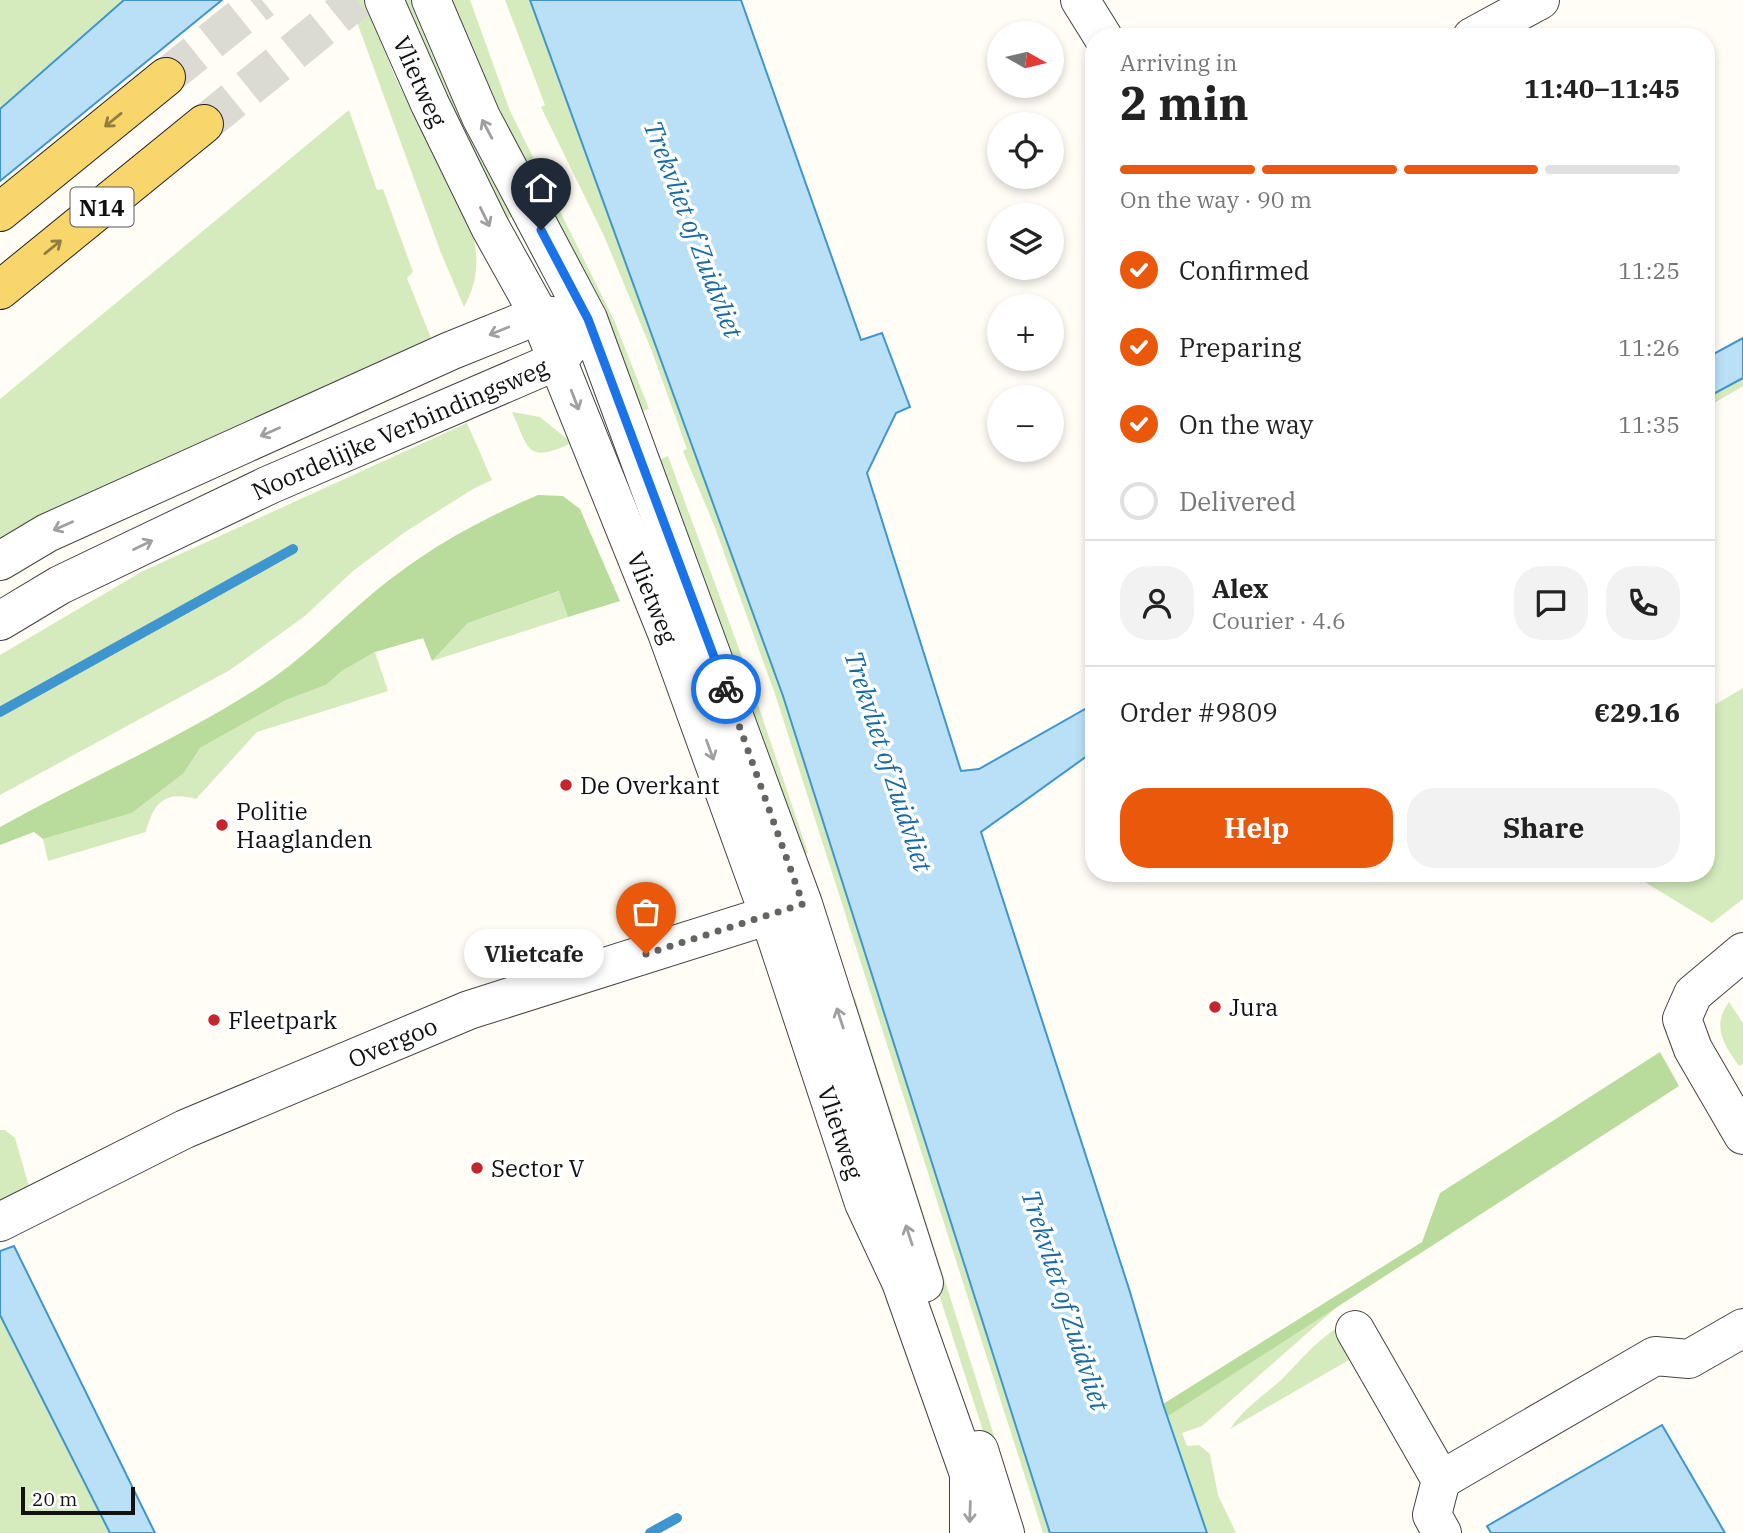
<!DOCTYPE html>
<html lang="en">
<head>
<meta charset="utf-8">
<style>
	body { margin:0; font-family:"IBM Plex Serif",serif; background:#f2f2f2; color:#222; height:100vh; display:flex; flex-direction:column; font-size:26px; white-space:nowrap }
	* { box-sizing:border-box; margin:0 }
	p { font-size:23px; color:#767676 }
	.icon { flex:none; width:38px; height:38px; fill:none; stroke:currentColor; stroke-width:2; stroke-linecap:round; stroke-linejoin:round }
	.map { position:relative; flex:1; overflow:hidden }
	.side { position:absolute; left:1085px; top:28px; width:630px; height:854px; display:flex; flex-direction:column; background:#fff; border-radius:28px; box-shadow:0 4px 10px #0003 }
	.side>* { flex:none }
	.needle { width:46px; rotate:98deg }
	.tools { position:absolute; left:987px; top:21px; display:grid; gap:14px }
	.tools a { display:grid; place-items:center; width:77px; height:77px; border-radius:50%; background:#fff; box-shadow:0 4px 10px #0003; font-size:35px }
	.scale { position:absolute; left:21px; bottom:18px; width:114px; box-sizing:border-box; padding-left:7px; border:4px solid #111; border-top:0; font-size:19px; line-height:24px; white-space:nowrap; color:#111; -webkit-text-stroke:5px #fff; paint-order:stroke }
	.pin { position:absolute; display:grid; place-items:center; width:60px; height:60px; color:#fff; margin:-72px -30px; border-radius:50% 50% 50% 0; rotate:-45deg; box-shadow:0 0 7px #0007 }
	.pin .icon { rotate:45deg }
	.courier { position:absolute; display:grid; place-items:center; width:70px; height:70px; margin:-35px; border:5px solid #1a73e8; border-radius:50%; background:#fff; color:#222; box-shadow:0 2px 9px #0007 }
	.bubble { position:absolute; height:49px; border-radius:24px; background:#fff; box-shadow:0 4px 10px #0003; font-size:23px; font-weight:800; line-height:49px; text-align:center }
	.headline em { font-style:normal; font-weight:800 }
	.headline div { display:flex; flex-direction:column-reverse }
	.headline { display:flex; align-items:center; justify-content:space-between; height:119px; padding:0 35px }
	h1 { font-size:46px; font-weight:800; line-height:52px }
	.bar { display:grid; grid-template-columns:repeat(4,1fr); gap:10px 7px; align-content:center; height:84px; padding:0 35px }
	.bar i { height:9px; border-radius:5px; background:#e0e0e0 }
	.bar .selected { background:#ea580c }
	.bar p { grid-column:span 4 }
	.line { display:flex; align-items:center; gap:18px; padding:0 35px; border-top:2px solid #e0e0e0 }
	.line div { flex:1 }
	.round { display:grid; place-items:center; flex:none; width:74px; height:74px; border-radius:28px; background:#f2f2f2 }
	ol { padding:0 35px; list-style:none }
	li { display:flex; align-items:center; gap:21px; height:77px }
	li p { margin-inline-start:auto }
	li .icon { padding:7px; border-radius:50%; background:#ea580c; color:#fff; stroke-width:4 }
	li:last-child { color:#767676 }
	li i { width:38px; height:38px; border:4px solid #e0e0e0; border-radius:50% }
	.action { display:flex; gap:14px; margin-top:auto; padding:14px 35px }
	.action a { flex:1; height:80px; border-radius:28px; background:#ea580c; color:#fff; font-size:28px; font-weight:800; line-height:80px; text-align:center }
	.action a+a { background:#f2f2f2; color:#222 }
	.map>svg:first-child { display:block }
</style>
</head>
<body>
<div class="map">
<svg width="1743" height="1533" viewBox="0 0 1743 1533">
	<rect width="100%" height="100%" fill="#fffdf5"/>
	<g fill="#d5ebbd">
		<path d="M0,0h222l-222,181z"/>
		<path d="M349,0h15l32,79 75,148c8,28 8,53 -7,80l-23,-54z"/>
		<path d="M401,0h17l104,212 -17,8z"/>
		<path d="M441,0h29l40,111 104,209 35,89 -9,3z"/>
		<path d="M505,0h25l253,696 267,837h-7l-267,-836 -62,-172 -31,-74 4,-2 -36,-100 -47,-113 -63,-129 4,-2z"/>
		<path d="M349,110l28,80 6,-1 30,83 -6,6 24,60 -273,123 -158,83v-145z"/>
		<path d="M1743,378v8l-37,22v-10z"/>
		<path d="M512,412l28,5 32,26c-45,20 -42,9 -60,-31z"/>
		<path d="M467,423l25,57 -19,9 -68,43 -52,39 -48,45 -75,54 -230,125v-140l143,-84z"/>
		<path d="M668,456l74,201 66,196 -10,4 -139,-397z"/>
		<path d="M560,591l8,26 -136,44 36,-38z"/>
		<path d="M375,652l13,39 -131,41 -61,67c-31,-9 -43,4 -50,33l-98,29 -5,-22 89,-26 52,-40 16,-25 86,-48 40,-15 16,-14z"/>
		<path d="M1743,688v211l-31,24 -82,-50h76v-163z"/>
		<path d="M855,998l170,535h-9l-172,-533z"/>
		<path d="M1729,1002l14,21v41l-4,2c-15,-22 -28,-39 -10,-64z"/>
		<path d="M0,1130h5l10,8 15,52 -30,13z"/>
		<path d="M1338,1306l-136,120 -20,7 5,13 12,-1 11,9 8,41 18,38h-29l-40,-116z"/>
		<path d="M0,1315l110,218h-110z"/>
		<path d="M1337,1328l17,29 -124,72c14,-21 33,-33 51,-49 18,-18 34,-38 56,-52z"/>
	</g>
	<g fill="#b9dc9c">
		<path d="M538,495l25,1 17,13 40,92 -52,16 -9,-26 -91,32 -36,38 -9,-23 -48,14 -33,19 -16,14 -40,15 -86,48 -16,25 -52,40 -89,26 -9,-7 -34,13v-18c85,-47 176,-87 258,-139 43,-27 77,-63 115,-95 50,-42 106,-73 165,-98z"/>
		<path d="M1660,1052l19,34 -512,331 -4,-13 259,-162 18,-49z"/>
	</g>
	<g fill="#b9e0f7" stroke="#3f96cf" stroke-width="2">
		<path d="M124,0h98l-222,181v-72z"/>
		<path d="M530,0h211l120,340 21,-7 28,74 -14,6 -29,60 94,298 18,-2 115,-65v47l-113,81 149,460 33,112 44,129h-157l-267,-837z"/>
		<path d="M1743,338v40l-37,20v-40z"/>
		<path d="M14,1246l141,287h-45l-110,-218v-64z"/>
		<path d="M1662,1425l63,108h-234l-4,-7z"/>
	</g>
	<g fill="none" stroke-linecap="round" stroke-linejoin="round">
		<g stroke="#3f96cf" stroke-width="10">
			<path d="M0,712l293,-163"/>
			<path d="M650,1533l27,-15"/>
		</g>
		<g stroke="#dbdad3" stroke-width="38" stroke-dasharray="38 19" stroke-linecap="butt">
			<path d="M166,77l96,-77"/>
			<path d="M204,124l153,-124"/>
		</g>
		<g stroke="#444" stroke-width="40">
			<g id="minor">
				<path id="s1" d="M384,0l46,104 60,123 49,88 128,318 102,282 95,288 37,79 68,192v59"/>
				<path d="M431,0l50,117 107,202 215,585 121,379"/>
				<path d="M1080,0l23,37"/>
				<path d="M1472,37l68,-37"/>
				<path d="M0,561l47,-28 403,-182 89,-36 26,2"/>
				<path id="s2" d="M0,621l60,-36 209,-100 290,-125 16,-22"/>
				<path d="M1743,952l-50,42 -11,25 11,30 50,86"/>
				<path id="s3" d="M0,1222l185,-93 284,-119 326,-103"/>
				<path d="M1355,1330l86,150 -9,35 10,18"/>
				<path d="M979,1450l26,83"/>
				<path d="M1441,1480l214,-124 34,3 54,-31"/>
			</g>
		</g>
		<g stroke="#222" stroke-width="40">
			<g id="major">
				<path d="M0,212l166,-135"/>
				<path d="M0,290l204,-166"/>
			</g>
		</g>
		<use href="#minor" stroke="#fff" stroke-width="38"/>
		<use href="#major" stroke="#f9d66b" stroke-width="38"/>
	</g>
	<defs><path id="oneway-shaft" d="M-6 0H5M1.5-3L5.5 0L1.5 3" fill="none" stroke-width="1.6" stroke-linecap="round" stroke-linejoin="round" transform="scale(1.75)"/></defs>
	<g stroke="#917d42">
		<use href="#oneway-shaft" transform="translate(113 120) rotate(141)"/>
		<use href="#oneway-shaft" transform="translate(53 247) rotate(-39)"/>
	</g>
	<g stroke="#a0a0a0">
		<use href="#oneway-shaft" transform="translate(487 129) rotate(-118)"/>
		<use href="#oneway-shaft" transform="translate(485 217) rotate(64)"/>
		<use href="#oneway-shaft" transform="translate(499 331) rotate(158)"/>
		<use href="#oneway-shaft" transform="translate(575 400) rotate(69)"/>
		<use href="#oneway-shaft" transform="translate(270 432) rotate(156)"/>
		<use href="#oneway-shaft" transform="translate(63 526) rotate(156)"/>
		<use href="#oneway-shaft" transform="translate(143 545) rotate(-26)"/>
		<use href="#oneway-shaft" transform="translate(710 750) rotate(70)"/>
		<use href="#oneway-shaft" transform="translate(840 1018) rotate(-108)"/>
		<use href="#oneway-shaft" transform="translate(909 1235) rotate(-108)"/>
		<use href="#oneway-shaft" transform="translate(970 1512) rotate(92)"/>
	</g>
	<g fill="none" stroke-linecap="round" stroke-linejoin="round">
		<path stroke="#646461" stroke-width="7" stroke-dasharray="0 12.6" d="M646,954l157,-50 -77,-215"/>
		<path stroke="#1a73e8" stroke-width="9" d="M541,230l47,89 138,370"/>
	</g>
	<g fill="#c4262e" stroke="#fff" stroke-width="2.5">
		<circle cx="566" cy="785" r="7"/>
		<circle cx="222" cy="825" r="7"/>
		<circle cx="1215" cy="1007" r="7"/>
		<circle cx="214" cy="1020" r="7"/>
		<circle cx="477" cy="1168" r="7"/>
	</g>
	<g text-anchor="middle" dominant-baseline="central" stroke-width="7" stroke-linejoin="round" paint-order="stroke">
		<rect fill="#fff" stroke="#585858" stroke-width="2" x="70.5" y="187.5" width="63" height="39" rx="5"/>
		<g font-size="23" font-weight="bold" fill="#111">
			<text x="102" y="207">N14</text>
		</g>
		<g font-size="24" fill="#111" stroke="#fff">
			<text stroke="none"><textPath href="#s1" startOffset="89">Vlietweg</textPath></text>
			<text stroke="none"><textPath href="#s2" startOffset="444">Noordelijke Verbindingsweg</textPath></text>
			<text stroke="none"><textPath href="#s1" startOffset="656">Vlietweg</textPath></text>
			<text stroke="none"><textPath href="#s3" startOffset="432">Overgoo</textPath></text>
			<text stroke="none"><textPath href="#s1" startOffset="1223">Vlietweg</textPath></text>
		</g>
		<g font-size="24" fill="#111" stroke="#fff" text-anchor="start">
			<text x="580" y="785">De Overkant</text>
			<text x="236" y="811">Politie<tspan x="236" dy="28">Haaglanden</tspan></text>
			<text x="1229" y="1007">Jura</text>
			<text x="228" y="1020">Fleetpark</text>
			<text x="491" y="1168">Sector V</text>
		</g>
		<g font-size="26" font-style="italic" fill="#1768a6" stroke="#fff">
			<text transform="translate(694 229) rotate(69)">Trekvliet of Zuidvliet</text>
			<text transform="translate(889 761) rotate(72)">Trekvliet of Zuidvliet</text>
			<text transform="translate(1066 1300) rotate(72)">Trekvliet of Zuidvliet</text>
		</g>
	</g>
</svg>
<div class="tools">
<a><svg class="needle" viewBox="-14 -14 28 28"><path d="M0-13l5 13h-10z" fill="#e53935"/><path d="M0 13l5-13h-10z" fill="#767676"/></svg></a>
<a><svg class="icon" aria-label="locate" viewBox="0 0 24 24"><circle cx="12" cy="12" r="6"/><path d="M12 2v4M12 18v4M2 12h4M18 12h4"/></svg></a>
<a><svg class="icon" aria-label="layers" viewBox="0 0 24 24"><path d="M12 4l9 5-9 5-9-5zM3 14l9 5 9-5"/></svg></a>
<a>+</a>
<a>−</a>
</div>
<div class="scale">20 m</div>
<div class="pin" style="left:646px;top:954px;background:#ea580c"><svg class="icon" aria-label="bag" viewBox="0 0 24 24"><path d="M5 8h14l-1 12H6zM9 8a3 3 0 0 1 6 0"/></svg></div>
<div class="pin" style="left:541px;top:230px;background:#1f2937"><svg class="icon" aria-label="home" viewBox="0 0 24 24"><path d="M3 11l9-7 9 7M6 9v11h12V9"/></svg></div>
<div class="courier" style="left:726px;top:689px"><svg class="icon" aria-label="bike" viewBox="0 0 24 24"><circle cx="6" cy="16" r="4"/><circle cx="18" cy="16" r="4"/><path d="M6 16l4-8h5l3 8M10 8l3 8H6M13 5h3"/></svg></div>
<div class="bubble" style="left:464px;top:929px;width:140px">Vlietcafe</div>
<section class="side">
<div class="headline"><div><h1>2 min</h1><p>Arriving in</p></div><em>11:40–11:45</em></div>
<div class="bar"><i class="selected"></i><i class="selected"></i><i class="selected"></i><i></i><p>On the way · 90 m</p></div>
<ol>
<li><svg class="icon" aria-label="check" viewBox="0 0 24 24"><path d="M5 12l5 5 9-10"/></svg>Confirmed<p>11:25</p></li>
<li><svg class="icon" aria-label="check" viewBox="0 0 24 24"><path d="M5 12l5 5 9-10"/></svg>Preparing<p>11:26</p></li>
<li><svg class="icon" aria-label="check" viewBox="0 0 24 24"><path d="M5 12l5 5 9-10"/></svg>On the way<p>11:35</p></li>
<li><i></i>Delivered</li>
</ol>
<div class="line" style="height:126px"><a class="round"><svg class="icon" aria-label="person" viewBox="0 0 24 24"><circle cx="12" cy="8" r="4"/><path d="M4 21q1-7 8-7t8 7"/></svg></a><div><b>Alex</b><p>Courier · 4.6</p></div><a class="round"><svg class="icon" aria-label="chat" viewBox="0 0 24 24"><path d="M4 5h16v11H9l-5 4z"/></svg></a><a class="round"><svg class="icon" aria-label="phone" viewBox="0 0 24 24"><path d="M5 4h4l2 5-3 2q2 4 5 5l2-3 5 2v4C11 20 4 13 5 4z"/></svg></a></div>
<div class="line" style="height:91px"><div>Order #9809</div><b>€29.16</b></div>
<div class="action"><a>Help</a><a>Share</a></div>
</section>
</div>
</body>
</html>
